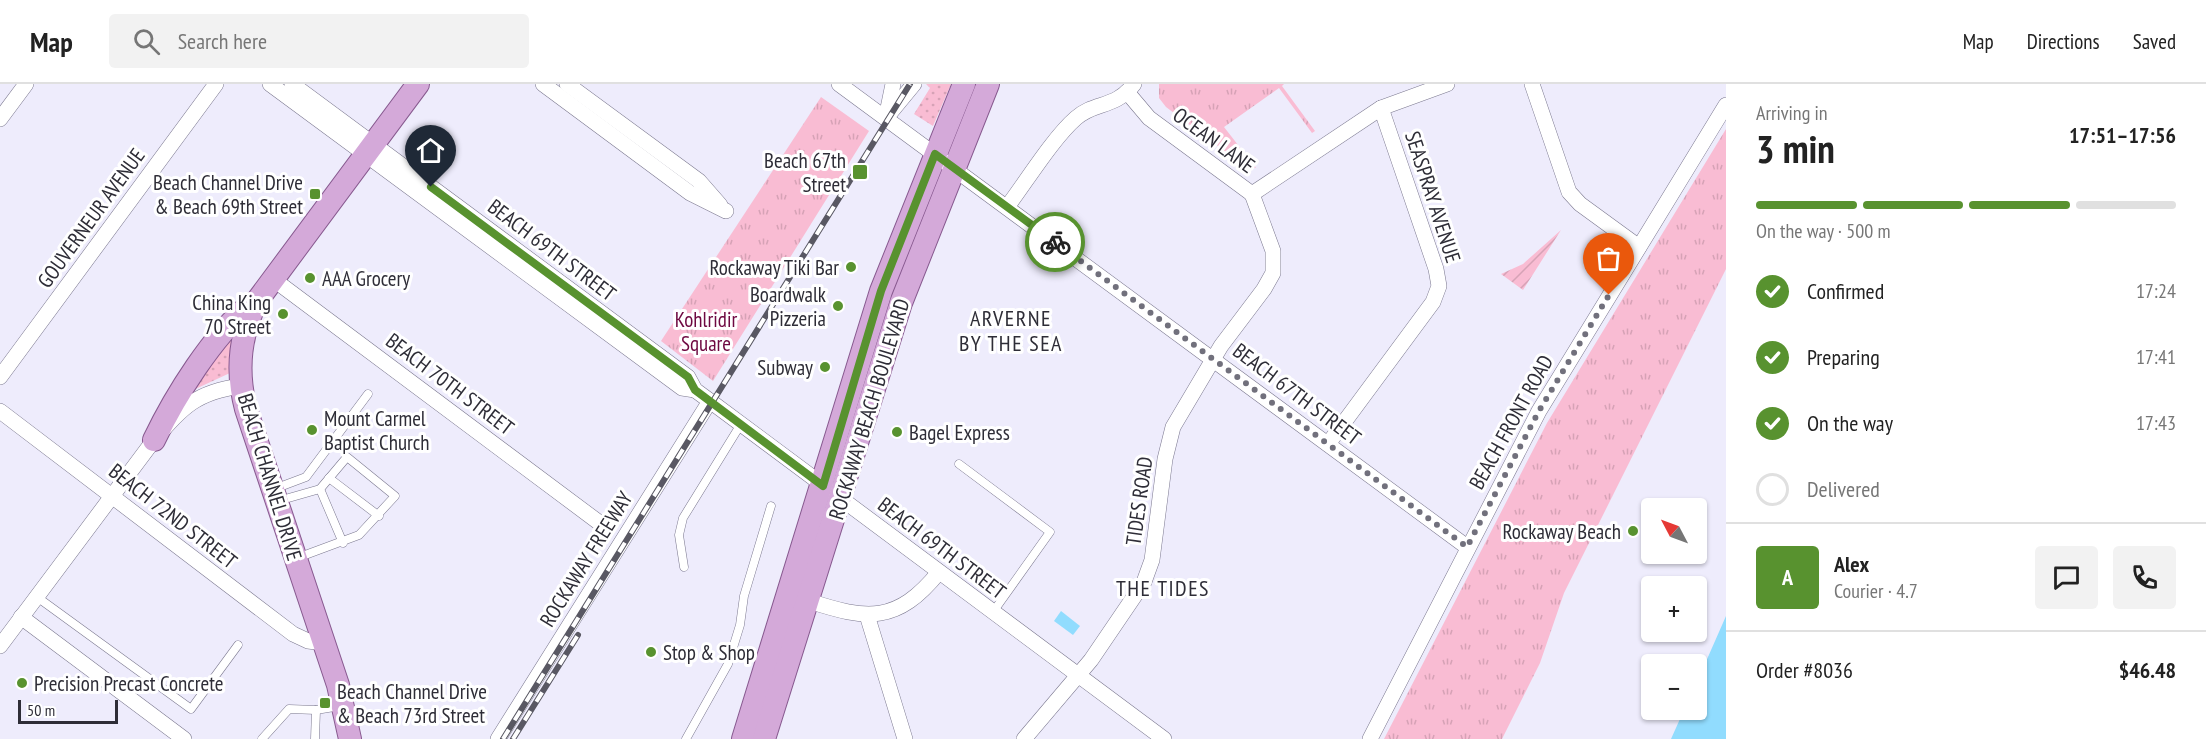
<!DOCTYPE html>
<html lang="en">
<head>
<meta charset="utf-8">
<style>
	body { margin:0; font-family:"PT Sans Narrow",sans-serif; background:#f2f2f2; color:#222; height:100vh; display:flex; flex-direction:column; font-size:22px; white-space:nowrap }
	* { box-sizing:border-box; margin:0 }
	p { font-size:20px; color:#767676 }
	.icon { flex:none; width:33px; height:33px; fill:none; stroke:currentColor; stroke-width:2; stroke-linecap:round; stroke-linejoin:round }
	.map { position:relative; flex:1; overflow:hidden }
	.sheet { display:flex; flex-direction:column; background:#fff; width:480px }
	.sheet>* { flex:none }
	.needle { width:39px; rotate:311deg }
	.fabs { position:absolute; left:1641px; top:414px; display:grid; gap:12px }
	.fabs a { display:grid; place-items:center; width:66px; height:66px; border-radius:6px; background:#fff; box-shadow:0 2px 4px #0004; font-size:30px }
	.scale { position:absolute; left:18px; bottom:15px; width:100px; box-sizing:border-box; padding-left:6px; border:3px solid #2e2d37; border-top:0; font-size:16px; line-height:21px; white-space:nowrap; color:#2e2d37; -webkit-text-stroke:4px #fff; paint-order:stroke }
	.pin { position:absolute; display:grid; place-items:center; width:51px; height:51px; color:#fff; margin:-62px -26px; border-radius:50% 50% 50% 0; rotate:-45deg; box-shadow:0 0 6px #0007 }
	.pin .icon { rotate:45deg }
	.courier { position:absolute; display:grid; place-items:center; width:60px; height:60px; margin:-30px; border:4px solid #58922f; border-radius:50%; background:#fff; color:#222; box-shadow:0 2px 8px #0007 }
	.head em { font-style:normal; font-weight:700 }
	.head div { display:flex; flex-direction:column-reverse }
	.head { display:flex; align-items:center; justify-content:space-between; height:102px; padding:0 30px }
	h1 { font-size:39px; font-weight:700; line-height:45px }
	.bar { display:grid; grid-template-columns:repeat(4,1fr); gap:9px 6px; align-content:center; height:72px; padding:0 30px }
	.bar i { height:8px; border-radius:4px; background:#e0e0e0 }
	.bar .on { background:#58922f }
	.bar p { grid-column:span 4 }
	.line { display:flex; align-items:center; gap:15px; padding:0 30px; border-top:2px solid #e0e0e0 }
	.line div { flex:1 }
	.round { display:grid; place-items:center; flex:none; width:63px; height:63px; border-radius:6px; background:#f2f2f2 }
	ol { padding:0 30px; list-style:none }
	li { display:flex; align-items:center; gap:18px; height:66px }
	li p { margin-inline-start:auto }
	li .icon { padding:6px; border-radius:50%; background:#58922f; color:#fff; stroke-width:4 }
	li:last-child { color:#767676 }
	li i { width:33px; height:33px; border:3px solid #e0e0e0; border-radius:50% }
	header { display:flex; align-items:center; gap:36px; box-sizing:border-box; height:84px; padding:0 30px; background:#fff; border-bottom:2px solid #e0e0e0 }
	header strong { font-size:28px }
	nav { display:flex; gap:33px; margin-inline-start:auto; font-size:21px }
	.search { width:420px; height:54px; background:#f2f2f2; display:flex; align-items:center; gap:15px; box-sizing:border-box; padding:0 21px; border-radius:6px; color:#767676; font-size:22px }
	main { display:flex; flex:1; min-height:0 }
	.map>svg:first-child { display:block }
</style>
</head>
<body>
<header>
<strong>Map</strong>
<div class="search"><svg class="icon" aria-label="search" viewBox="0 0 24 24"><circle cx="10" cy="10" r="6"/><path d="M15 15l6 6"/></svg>Search here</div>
<nav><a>Map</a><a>Directions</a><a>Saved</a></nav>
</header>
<main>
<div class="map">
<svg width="1726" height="655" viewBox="0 0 1726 655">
	<defs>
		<pattern id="grass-dots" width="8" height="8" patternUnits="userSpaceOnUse" patternTransform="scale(1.5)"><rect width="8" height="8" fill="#f9bcd3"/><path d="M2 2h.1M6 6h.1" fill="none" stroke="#d6a2b6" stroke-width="1.8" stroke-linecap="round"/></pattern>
		<pattern id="park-tufts" width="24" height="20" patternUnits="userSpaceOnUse" patternTransform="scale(1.5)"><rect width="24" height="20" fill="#f9bcd3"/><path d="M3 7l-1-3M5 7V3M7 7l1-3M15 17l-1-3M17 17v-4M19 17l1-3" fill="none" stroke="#d6a2b6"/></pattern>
		<pattern id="garden-furrows" width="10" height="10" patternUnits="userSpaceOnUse" patternTransform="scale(1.5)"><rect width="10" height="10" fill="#f9bcd3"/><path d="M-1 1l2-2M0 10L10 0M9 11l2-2" fill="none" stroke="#d6a2b6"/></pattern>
	</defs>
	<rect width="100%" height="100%" fill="#eeecfc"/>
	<g fill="url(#grass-dots)">
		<path d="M926,0h25l-18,42 -19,-12 16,-26z"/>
		<path d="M234,245l-4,44 -39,18z"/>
	</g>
	<g fill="url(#park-tufts)">
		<path d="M1159,0h125l-2,2 33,45 -3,2 -33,-45 -55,39 32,41h-9l-81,-61 -7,-9z"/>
		<path d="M821,13l48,34 -156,250 -52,-40z"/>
		<path d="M1726,45v140l-162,324 -24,70 -38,76h-118l163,-316z"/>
	</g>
	<path fill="url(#garden-furrows)" d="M1561,146l-38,60 -22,-16 22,-10z"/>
	<g fill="#91dcfe">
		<path d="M1061,527l19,15 -7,9 -19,-14z"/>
		<path d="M1726,532v123h-55l13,-29h12l1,-28z"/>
	</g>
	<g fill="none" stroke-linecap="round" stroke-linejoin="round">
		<g stroke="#7b788f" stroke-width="9">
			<g id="lane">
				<path d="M959,380l91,68 -57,80"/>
				<path d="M329,394l50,38"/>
				<path d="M274,405l32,-12 62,-83"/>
				<path d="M320,405l23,54"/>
				<path d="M278,417l42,-12 27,-32 48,39 -36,39 -62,23"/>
				<path d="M684,483l-5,-32 4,-17 58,-94"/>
				<path d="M37,513l154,112 47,-64"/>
				<path d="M262,655l27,-30 27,1 24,-4"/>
				<path d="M315,655l1,-29"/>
				<path d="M686,655l42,-75 12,-39 4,-29 27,-90"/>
			</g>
		</g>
		<g stroke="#7b788f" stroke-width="16">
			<g id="street">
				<path d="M270,0l412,304 13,2"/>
				<path d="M292,0l396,293 7,13 15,11 454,338"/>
				<path d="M543,0l147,109 36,18"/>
				<path d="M567,0l132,97 21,24"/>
				<path d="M839,0l628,463"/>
				<path d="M1532,0l37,108 11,12 59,43"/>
				<path d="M1127,8l22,26 103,76"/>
				<path d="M886,34l28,-34"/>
				<path d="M886,34l7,-34"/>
				<path d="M0,35l26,-35"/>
				<path d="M1252,110l129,-86 66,-24"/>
				<path d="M1007,123c19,-25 46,-69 69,-89 19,-17 39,-9 58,-34"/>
				<path d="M273,195l328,245"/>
				<path d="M0,293l216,-293"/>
				<path d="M0,327l293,223 15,7 16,2"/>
				<path d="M1328,360l105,-142 6,-16 -3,-17 -55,-161"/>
				<path d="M809,517c58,19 88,23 130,-29"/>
				<path d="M867,531l38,124"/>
				<path d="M21,533l163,122"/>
				<path d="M0,562l154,-206c29,-33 42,-48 87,-54"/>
				<path d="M498,655l212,-338"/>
				<path d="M1024,655l67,-79 53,-78 8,-22 13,-101 8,-32 48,-81 43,-57 9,-16v-22l-21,-57"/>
				<path d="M1370,655l169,-328 187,-306"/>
			</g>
		</g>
		<g stroke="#87598f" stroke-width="24">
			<g id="primary">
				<path d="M154,356c21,-44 59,-105 97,-136"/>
				<path d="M350,655l-12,-54 -92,-276c-10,-38 -7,-73 11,-108l161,-217"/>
				<path d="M743,655l138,-448 83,-207"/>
				<path d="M764,655l137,-436 87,-219"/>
			</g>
		</g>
		<use href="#lane" stroke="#fff" stroke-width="8"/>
		<use href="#street" stroke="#fff" stroke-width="15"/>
		<use href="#primary" stroke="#d4a9d9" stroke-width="22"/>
		<g stroke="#595863" stroke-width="6">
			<g id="rail">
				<path d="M503,655l407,-655"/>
				<path d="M513,655l65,-104"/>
			</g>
		</g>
		<use href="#rail" stroke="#fff" stroke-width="4" stroke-dasharray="11" stroke-linecap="butt"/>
	</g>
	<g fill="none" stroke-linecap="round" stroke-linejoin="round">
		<path stroke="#71707c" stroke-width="6" stroke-dasharray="0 10.8" d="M1055,158l412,305 72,-136 70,-116"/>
		<path stroke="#58922f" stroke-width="8" d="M431,103l257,190 7,13 128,96 58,-195 54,-137 120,88"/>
	</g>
	<g fill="#58922f" stroke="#fff" stroke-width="2">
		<rect x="852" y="80" width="16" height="16" rx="3"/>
		<rect x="309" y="104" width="12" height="12" rx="3"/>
		<circle cx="851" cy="183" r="6"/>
		<circle cx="310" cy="194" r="6"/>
		<circle cx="838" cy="222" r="6"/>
		<circle cx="283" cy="230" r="6"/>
		<circle cx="825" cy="283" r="6"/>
		<circle cx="312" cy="346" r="6"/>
		<circle cx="897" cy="348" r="6"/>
		<circle cx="1633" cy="447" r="6"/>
		<circle cx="651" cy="568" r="6"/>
		<circle cx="22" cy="599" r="6"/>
		<rect x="319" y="613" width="12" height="12" rx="3"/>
	</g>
	<g text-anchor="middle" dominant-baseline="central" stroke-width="6" stroke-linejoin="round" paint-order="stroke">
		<g font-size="21" fill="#2e2d37" stroke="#fff">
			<text transform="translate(1214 56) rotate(36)">OCEAN LANE</text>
			<text transform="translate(1433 113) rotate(72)">SEASPRAY AVENUE</text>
			<text transform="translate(91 134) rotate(-54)">GOUVERNEUR AVENUE</text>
			<text transform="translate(552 166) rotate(37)">BEACH 69TH STREET</text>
			<text transform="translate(450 300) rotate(37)">BEACH 70TH STREET</text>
			<text transform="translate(1297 310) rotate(37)">BEACH 67TH STREET</text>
			<text transform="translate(869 325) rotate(-73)">ROCKAWAY BEACH BOULEVARD</text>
			<text transform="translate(1511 338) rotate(-61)">BEACH FRONT ROAD</text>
			<text transform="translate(270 393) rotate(73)">BEACH CHANNEL DRIVE</text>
			<text transform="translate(1139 417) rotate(-82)">TIDES ROAD</text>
			<text transform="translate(173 432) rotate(38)">BEACH 72ND STREET</text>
			<text transform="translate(942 464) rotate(37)">BEACH 69TH STREET</text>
			<text transform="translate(586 475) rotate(-58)">ROCKAWAY FREEWAY</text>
		</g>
		<g font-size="21" fill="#2e2d37" stroke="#fff" text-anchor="end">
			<text x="846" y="76">Beach 67th<tspan x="846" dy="24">Street</tspan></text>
			<text x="303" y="98">Beach Channel Drive<tspan x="303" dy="24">&amp; Beach 69th Street</tspan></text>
			<text x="839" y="183">Rockaway Tiki Bar</text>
			<text x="322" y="194" text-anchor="start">AAA Grocery</text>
			<text x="826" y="210">Boardwalk<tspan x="826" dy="24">Pizzeria</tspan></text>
			<text x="271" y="218">China King<tspan x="271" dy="24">70 Street</tspan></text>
			<text x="813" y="283">Subway</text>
			<text x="324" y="334" text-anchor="start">Mount Carmel<tspan x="324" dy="24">Baptist Church</tspan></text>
			<text x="909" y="348" text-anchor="start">Bagel Express</text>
			<text x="1621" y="447">Rockaway Beach</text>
			<text x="663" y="568" text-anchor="start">Stop &amp; Shop</text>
			<text x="34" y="599" text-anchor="start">Precision Precast Concrete</text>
			<text x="337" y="607" text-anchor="start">Beach Channel Drive<tspan x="337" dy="24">&amp; Beach 73rd Street</tspan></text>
		</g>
		<g font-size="21" fill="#6e0841" stroke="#fff">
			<text x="706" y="235">Kohlridir<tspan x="706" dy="24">Square</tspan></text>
		</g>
		<g font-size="22" letter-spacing="1.5" fill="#2e2d37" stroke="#fff">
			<text x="1011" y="234">ARVERNE<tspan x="1011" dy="25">BY THE SEA</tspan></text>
			<text x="1163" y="504">THE TIDES</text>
		</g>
	</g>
</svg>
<div class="fabs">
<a><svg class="needle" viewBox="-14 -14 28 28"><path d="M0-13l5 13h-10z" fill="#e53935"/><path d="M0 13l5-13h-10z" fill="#767676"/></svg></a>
<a>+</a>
<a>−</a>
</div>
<div class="scale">50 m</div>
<div class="pin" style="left:1609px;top:211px;background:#ea580c"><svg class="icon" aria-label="bag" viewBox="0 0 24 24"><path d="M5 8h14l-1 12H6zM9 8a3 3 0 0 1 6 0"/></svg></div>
<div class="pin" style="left:431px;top:103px;background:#1f2937"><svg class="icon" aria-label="home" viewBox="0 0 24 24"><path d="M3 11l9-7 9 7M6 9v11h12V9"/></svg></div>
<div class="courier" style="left:1055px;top:158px"><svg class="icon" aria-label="bike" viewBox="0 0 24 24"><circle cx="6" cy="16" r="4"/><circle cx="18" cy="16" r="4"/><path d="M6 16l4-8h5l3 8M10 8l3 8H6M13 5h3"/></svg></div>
</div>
<section class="sheet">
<div class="head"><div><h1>3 min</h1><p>Arriving in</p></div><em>17:51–17:56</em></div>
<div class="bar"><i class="on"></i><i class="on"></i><i class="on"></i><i></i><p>On the way · 500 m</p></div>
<ol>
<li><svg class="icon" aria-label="check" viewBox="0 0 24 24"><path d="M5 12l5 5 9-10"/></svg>Confirmed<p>17:24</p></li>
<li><svg class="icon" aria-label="check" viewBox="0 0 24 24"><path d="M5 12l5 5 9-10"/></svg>Preparing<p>17:41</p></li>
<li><svg class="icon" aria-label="check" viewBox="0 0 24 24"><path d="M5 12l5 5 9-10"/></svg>On the way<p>17:43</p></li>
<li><i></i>Delivered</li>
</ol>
<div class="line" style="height:108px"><b class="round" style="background:#58922f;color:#fff">A</b><div><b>Alex</b><p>Courier · 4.7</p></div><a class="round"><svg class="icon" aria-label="chat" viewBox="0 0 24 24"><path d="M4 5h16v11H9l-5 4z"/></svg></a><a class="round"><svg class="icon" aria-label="phone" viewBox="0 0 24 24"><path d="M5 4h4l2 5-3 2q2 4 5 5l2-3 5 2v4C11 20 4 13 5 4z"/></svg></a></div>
<div class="line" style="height:78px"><div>Order #8036</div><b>$46.48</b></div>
</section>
</main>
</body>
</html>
